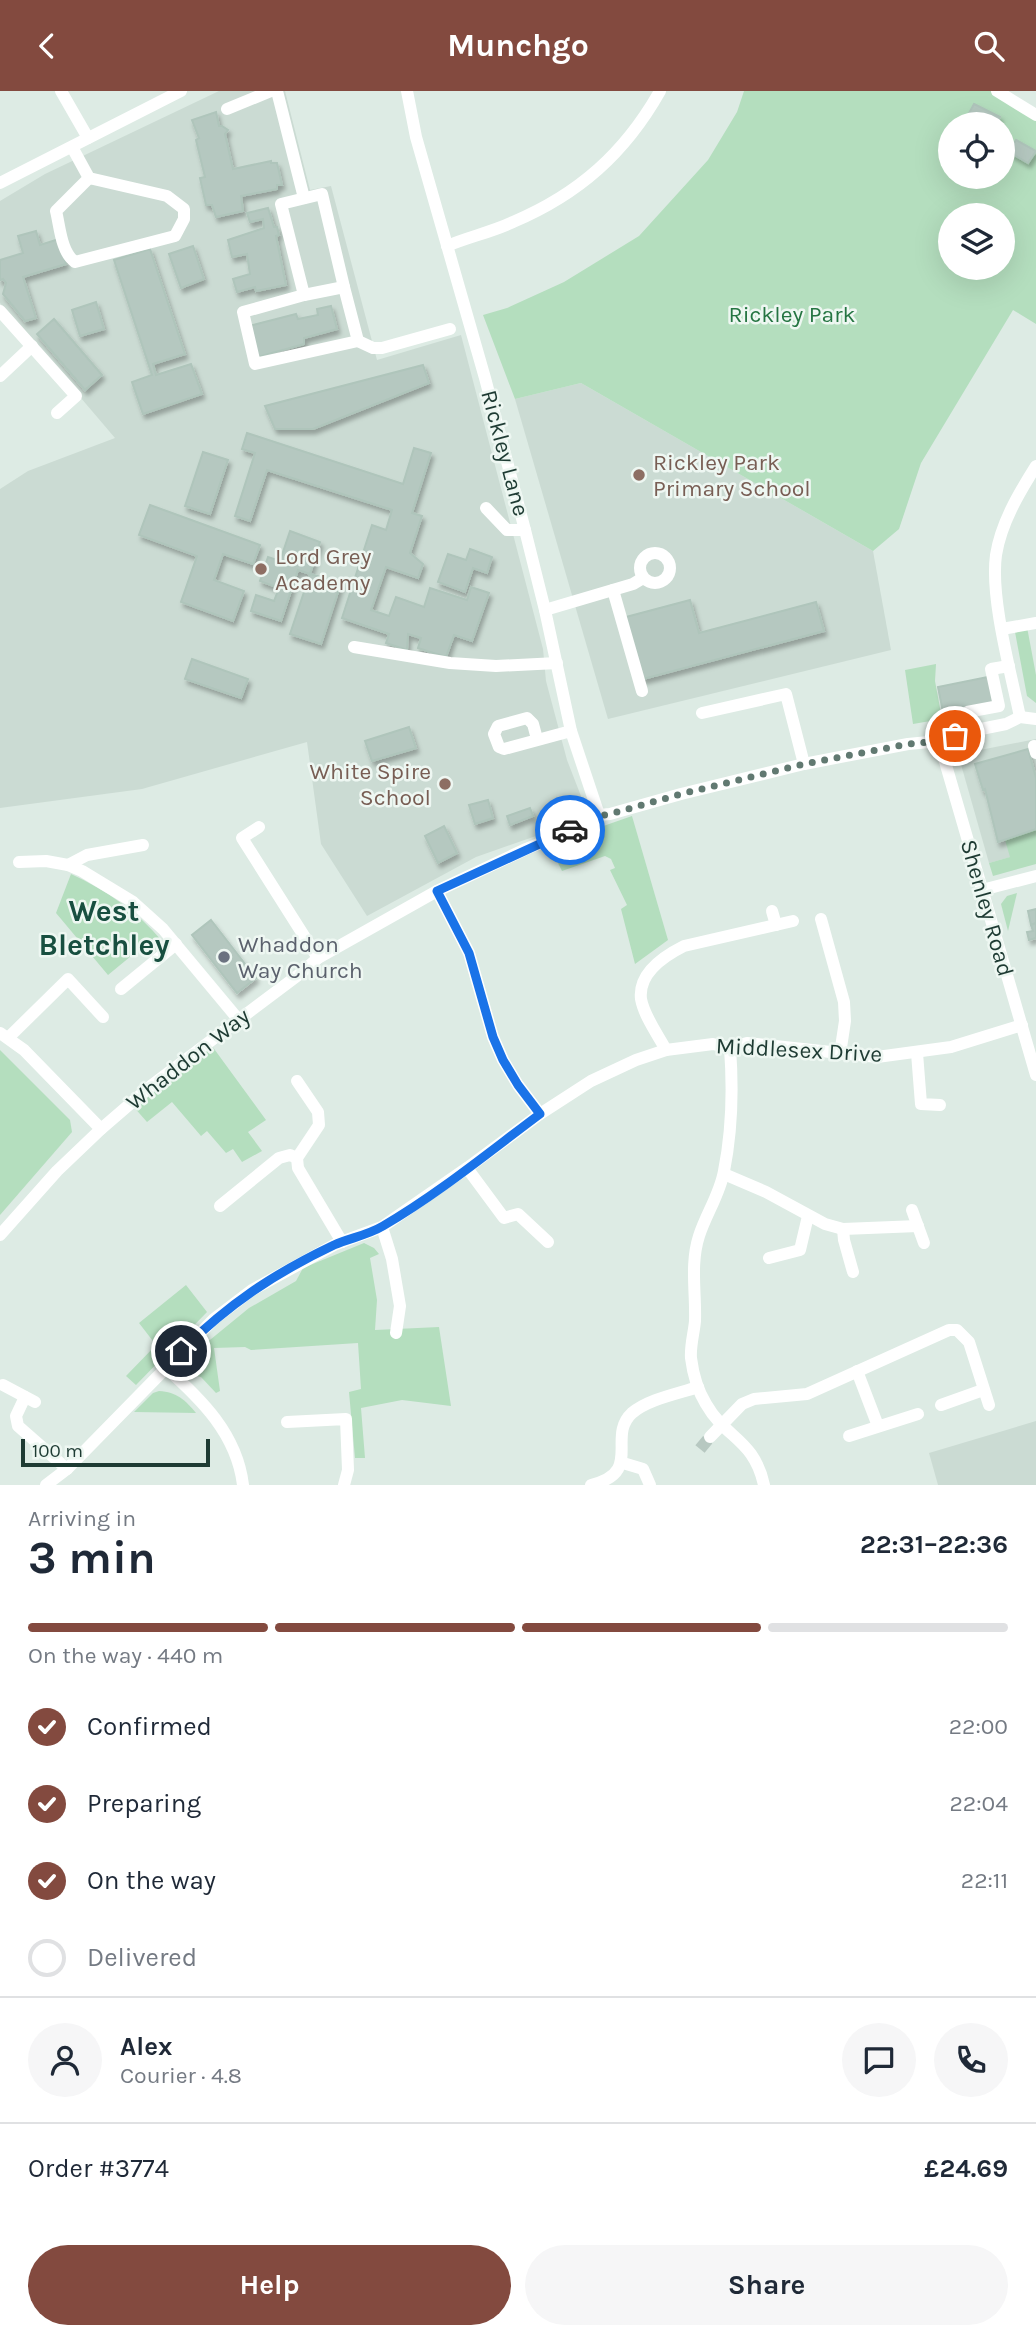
<!DOCTYPE html>
<html lang="en">
<head>
<meta charset="utf-8">
<style>
	body { margin:0; font-family:Karla,sans-serif; background:#f6f6f7; color:#1f2937; height:100vh; display:flex; flex-direction:column; font-size:26px; white-space:nowrap }
	* { box-sizing:border-box; margin:0 }
	p { font-size:23px; color:#747a83 }
	.icon { flex:none; width:38px; height:38px; fill:none; stroke:currentColor; stroke-width:2; stroke-linecap:round; stroke-linejoin:round }
	.map { position:relative; height:1394px; overflow:hidden }
	.sheet { display:flex; flex-direction:column; background:#fff; flex:1 }
	.sheet>* { flex:none }
	.controls { position:absolute; left:938px; top:21px; display:grid; gap:14px }
	.controls a { display:grid; place-items:center; width:77px; height:77px; border-radius:50%; background:#fff; box-shadow:0 7px 28px #0002; font-size:35px }
	.scale { position:absolute; left:21px; bottom:18px; width:189px; box-sizing:border-box; padding-left:7px; border:4px solid #1e3b33; border-top:0; font-size:19px; line-height:24px; white-space:nowrap; color:#1e3b33; -webkit-text-stroke:5px #eef7f2; paint-order:stroke }
	.pin { position:absolute; display:grid; place-items:center; width:60px; height:60px; color:#fff; margin:-30px; border:4px solid #fff; border-radius:50%; box-shadow:0 2px 7px #0007 }
	.courier { position:absolute; display:grid; place-items:center; width:70px; height:70px; margin:-35px; border:5px solid #1a73e8; border-radius:50%; background:#fff; color:#222; box-shadow:0 2px 9px #0007 }
	.headline em { font-style:normal; font-weight:700 }
	.headline div { display:flex; flex-direction:column-reverse }
	.headline { display:flex; align-items:center; justify-content:space-between; height:119px; padding:0 28px }
	h1 { font-size:46px; font-weight:700; line-height:52px }
	.bar { display:grid; grid-template-columns:repeat(4,1fr); gap:10px 7px; align-content:center; height:84px; padding:0 28px }
	.bar i { height:9px; border-radius:5px; background:#e0e1e3 }
	.bar .selected { background:#834a3f }
	.bar p { grid-column:span 4 }
	.line { display:flex; align-items:center; gap:18px; padding:0 28px; border-top:2px solid #e0e1e3 }
	.line div { flex:1 }
	.round { display:grid; place-items:center; flex:none; width:74px; height:74px; border-radius:37px; background:#f6f6f7 }
	ol { padding:0 28px; list-style:none }
	li { display:flex; align-items:center; gap:21px; height:77px }
	li p { margin-inline-start:auto }
	li .icon { padding:7px; border-radius:50%; background:#834a3f; color:#fff; stroke-width:4 }
	li:last-child { color:#747a83 }
	li i { width:38px; height:38px; border:4px solid #e0e1e3; border-radius:50% }
	.action { display:flex; gap:14px; margin-top:auto; padding:14px 28px }
	.action a { flex:1; height:80px; border-radius:42px; background:#834a3f; color:#fff; font-size:28px; font-weight:700; line-height:80px; text-align:center }
	.action a+a { background:#f6f6f7; color:#1f2937 }
	header { display:flex; justify-content:space-between; align-items:center; height:91px; padding:0 28px; background:#834a3f; color:#fff; font-size:32px; font-weight:700 }
	.map>svg:first-child { display:block }
</style>
</head>
<body>
<header><svg class="icon" aria-label="back" viewBox="0 0 24 24"><path d="M15 5l-7 7 7 7"/></svg>Munchgo<svg class="icon" aria-label="search" viewBox="0 0 24 24"><circle cx="10" cy="10" r="6"/><path d="M15 15l6 6"/></svg></header>
<div class="map">
<svg width="1036" height="1394" viewBox="0 0 1036 1394">
	<defs>
		<filter id="shadow"><feDropShadow dx="2.5" dy="4.5" stdDeviation="2" flood-color="#0004"/></filter>
	</defs>
	<rect width="100%" height="100%" fill="#ddebe4"/>
	<g fill="#cbdbd3">
		<path d="M219,0h66l25,99 21,-4 46,174 84,-25 82,314 3,32 21,79 19,49 -30,20 -80,28 -109,59 -46,-72 -14,-102 -165,47 -142,19v-319l28,-18 87,-33 -115,-135v-102l45,-27z"/>
		<path d="M581,292l292,168 18,99 -283,69 -93,-320z"/>
		<path d="M1036,648v111l-47,13 -29,-102 5,-8z"/>
		<path d="M1036,1330v64h-98l-9,-32z"/>
	</g>
	<g fill="#b4debe" fill-rule="evenodd">
		<path d="M744,0h259l33,21v212l-23,-14 -92,153 -22,66 -26,22 -292,-168 -66,16 -32,-84 24,-7 57,-26 75,-46 69,-76 29,-48zM950,33h53v53h-53zM950,124h53v53h-53z"/>
		<path d="M1027,536l9,48v28l-9,-7 -12,-64z"/>
		<path d="M936,573l-1,17 7,38 -29,5 -8,-54z"/>
		<path d="M632,725l36,124 -33,24 -14,-55 6,-4 -17,-35 5,-2 -4,-9 -6,-3 -43,15 -13,-26z"/>
		<path d="M1036,738v35l-43,12 -4,-13 21,-6 -5,-17z"/>
		<path d="M71,783c35,16 67,38 91,67l-1,5 -12,8 -7,-7 -34,28 -52,-62z"/>
		<path d="M1017,802l-9,38 -7,-27 6,-8z"/>
		<path d="M212,955l54,74 -18,12 14,19 -20,11 -9,-13 -7,4 -19,-22 -6,5 -29,-34 -25,20 -15,-17 3,-3 6,1z"/>
		<path d="M0,959l70,70 2,12 -72,83z"/>
		<path d="M364,1152l10,5 5,6 -9,4 7,42 -2,30 64,-3 12,79 -49,-6 -41,8 4,50h-10l-6,-66 12,-3 -3,-46 -107,7 -6,-3 -31,1 6,43 -4,2 -15,-16c-12,-2 -20,-6 -15,-19l-3,-5 11,-9h11l44,-36 47,-27 7,-13z"/>
		<path d="M186,1194l21,27 -71,73 -10,-9 30,-31 -17,-22z"/>
		<path d="M159,1300c18,1 26,9 37,22l-62,-1 19,-19z"/>
	</g>
	<g fill="#b5c8c0" stroke="#afc5bb" stroke-width="2" filter="url(#shadow)">
		<path d="M974,13l26,13 -4,7h-33z"/>
		<path d="M216,21l3,14h3l6,4 -3,4 8,35 38,-8v2h6l5,22h-5v4l-36,7 2,15 -27,6 -4,-12h-6l-6,-27 5,-1 -9,-37 3,-2 -7,-18z"/>
		<path d="M1016,49l20,11 -8,12 -19,-11z"/>
		<path d="M268,117l6,19h3l2,8 -3,1 10,49 -30,6 -1,-4 -18,5 -4,-13 17,-5 -3,-20 -15,3 -4,-17 36,-12 -1,-9 -13,3 -3,-9z"/>
		<path d="M36,140l4,14 19,-6 7,25 -43,13 13,41 -11,3 -22,-27 3,-11 -3,-4 -3,1v-20l23,-7 -5,-17z"/>
		<path d="M193,155l11,33 -23,9 -12,-34z"/>
		<path d="M150,158l35,105 -32,10 3,11 35,-11 11,30 -59,20 -11,-32 20,-7 -38,-115z"/>
		<path d="M96,211l8,27 -24,7 -8,-26z"/>
		<path d="M331,215l6,23 -33,9v6l-46,13 -9,-31 47,-12 2,5 20,-4 -1,-6z"/>
		<path d="M54,228l48,56 -17,15 -48,-56z"/>
		<path d="M423,274l6,18 -116,46h-38l-10,-23z"/>
		<path d="M247,342l156,51 11,-36 17,5 -19,60 10,3 -12,37 13,11 -5,14 -32,-11 -15,43 18,6 7,-19 28,10 6,-19 37,12 4,-13 18,6 -17,48 -18,-6 -8,22 -28,-9 3,-10 -13,-4 -1,16 -21,-7 3,-9 -47,-16 30,-93 14,5 6,-20 -125,-40 -17,51 -15,-5 20,-63 -13,-4z"/>
		<path d="M203,361l25,8 -18,54 -25,-8z"/>
		<path d="M150,414l110,40 -7,19 -30,-10 -9,26 30,11 -11,30 -52,-19 16,-46 -58,-21z"/>
		<path d="M290,440l30,11 -10,32 -12,-4 -17,51 -30,-10 5,-16 18,6 5,-13 -19,-7 8,-24 12,4z"/>
		<path d="M470,458l22,8 -5,16 -14,-5 -8,24 -27,-10 10,-28 18,6z"/>
		<path d="M310,483l31,9 -20,61 -31,-10z"/>
		<path d="M690,509l9,33 117,-31 8,29 -181,48 -17,-62z"/>
		<path d="M192,568l56,20 -7,19 -56,-19z"/>
		<path d="M988,586l5,25 -50,10 -5,-25z"/>
		<path d="M409,636l7,21 -44,13 -7,-20z"/>
		<path d="M1028,658l8,29v51l-38,13 -13,-53 -2,1 -8,-26z"/>
		<path d="M488,709l5,18 -18,6 -6,-19z"/>
		<path d="M530,717l3,8 -23,9 -3,-9z"/>
		<path d="M444,735l13,27 -19,10 -13,-27z"/>
		<path d="M1036,818v14l-5,2 -3,-14z"/>
		<path d="M211,829l45,58 -19,15 -45,-58z"/>
		<path d="M1036,832v15l-7,2 -2,-8 6,-1 -2,-6z"/>
	</g>
	<g fill="none" stroke-linecap="round" stroke-linejoin="round">
		<path stroke="#b7c8c1" stroke-width="12" stroke-dasharray="12 6" stroke-linecap="butt" d="M700,1358l10,-12"/>
		<g stroke="#fff" stroke-width="12">
			<path d="M61,0l27,47"/>
			<path d="M277,0l27,107"/>
			<path d="M407,0l9,46 69,241 40,152 20,80 26,121 28,84"/>
			<path d="M997,0l39,24"/>
			<path d="M227,18l44,-18"/>
			<path d="M72,56l17,31 78,18 17,13v10l-9,17 -100,26c-14,-10 -15,-35 -19,-51l33,-33"/>
			<path d="M0,92l181,-92"/>
			<path d="M322,103l22,93 -40,8 -23,-91z"/>
			<path d="M447,155c21,-9 45,-14 66,-24 66,-28 112,-69 147,-131"/>
			<path d="M304,204l-61,17 12,52 103,-23 -14,-54"/>
			<path d="M0,220l76,85 -19,17"/>
			<path d="M358,250l15,7h9l68,-19"/>
			<path d="M0,285l32,-30"/>
			<path d="M486,417l21,22h18"/>
			<circle cx="655" cy="477" r="15"/>
			<path d="M613,499l29,101"/>
			<path d="M545,519l88,-26 10,-6"/>
			<path d="M1002,538l34,-6"/>
			<path d="M354,556l96,16 46,3 61,-3"/>
			<path d="M702,622l84,-19 18,70"/>
			<path d="M1020,626c-9,-44 -30,-119 -24,-162 5,-32 23,-62 40,-89"/>
			<path d="M971,640l-4,-19 32,-6 -8,-37 18,-3"/>
			<path d="M537,648l-4,-15 -6,-6 -29,8 -4,8 5,13 5,2 67,-18"/>
			<path d="M939,650l97,334"/>
			<path d="M1034,655l2,7"/>
			<path d="M259,736l-17,11 76,120"/>
			<path d="M19,771l27,-1 22,4 14,6 51,31 30,27 75,90"/>
			<path d="M68,774l19,-10 56,-10"/>
			<path d="M982,799l54,-14"/>
			<path d="M437,800l32,62 24,84 10,23 15,25 22,29"/>
			<path d="M772,820l4,14"/>
			<path d="M821,828l23,83 1,19 -5,33"/>
			<path d="M121,898l55,-45"/>
			<path d="M0,942l24,17 77,79"/>
			<path d="M9,946l59,-58 35,38"/>
			<path d="M730,957c3,40 2,83 -6,123 -4,23 -18,43 -25,65 -9,28 -3,56 -4,85 -1,12 -5,25 -4,37 2,16 7,33 15,46 20,35 48,35 58,81"/>
			<path d="M666,959c-8,-15 -22,-34 -25,-51 -3,-26 23,-43 43,-53l109,-25"/>
			<path d="M917,962l4,51 19,1"/>
			<path d="M297,990l21,31 1,13 -22,33 1,10 44,74"/>
			<path d="M467,1077l37,50 14,-4 30,28"/>
			<path d="M724,1083l42,18 59,32 18,5 75,-3"/>
			<path d="M220,1115l59,-48 11,-3 7,3"/>
			<path d="M912,1119l12,33"/>
			<path d="M382,1136l10,32 8,47 -4,27"/>
			<path d="M843,1138l1,11 9,32"/>
			<path d="M0,1144l57,-64 44,-42 51,-44 149,-112 17,-15 119,-67 89,-42 59,-24 14,-10 11,-1 71,-20 123,-30 104,-20 31,-3 32,-10 35,-7 14,-7 16,2"/>
			<path d="M769,1167l31,-8 8,-34"/>
			<path d="M165,1276c36,32 72,67 78,118"/>
			<path d="M857,1280l21,55"/>
			<path d="M3,1294l32,17"/>
			<path d="M25,1306l-9,19 2,10 49,43"/>
			<path d="M941,1314l42,-15"/>
			<path d="M287,1331l59,-3 2,51 -4,15"/>
			<path d="M849,1345l69,-22"/>
			<path d="M710,1346l32,-33 12,-5 53,-5 142,-64h8l12,12 20,63"/>
			<path d="M623,1372l20,6 7,16"/>
			<path d="M46,1394l21,-16 147,-150 38,-29 84,-46 46,-17 85,-59 73,-54 51,-33 45,-21 30,-10 47,-6 17,4 17,-5 130,14 74,-10 71,-22"/>
			<path d="M591,1394c53,-13 15,-48 41,-72 17,-14 45,-19 66,-26"/>
		</g>
	</g>
	<g fill="none" stroke-linecap="round" stroke-linejoin="round">
		<path stroke="#617971" stroke-width="7" stroke-dasharray="0 12.6" d="M570,739c14,-5 25,-14 40,-16l71,-20 123,-30 104,-20 31,-3 16,-5"/>
		<path stroke="#1a73e8" stroke-width="9" d="M181,1260c48,-47 92,-77 153,-106 16,-7 34,-10 49,-19 55,-32 106,-74 157,-112l-22,-29 -15,-25 -10,-23 -24,-84 -32,-62 133,-61"/>
	</g>
	<g fill="#8d6e63" stroke="#eef7f2" stroke-width="2.5">
		<circle cx="639" cy="384" r="7"/>
		<circle cx="261" cy="478" r="7"/>
		<circle cx="445" cy="693" r="7"/>
	</g>
	<circle fill="#6b7280" stroke="#eef7f2" stroke-width="2.5" cx="224" cy="866" r="7"/>
	<g text-anchor="middle" dominant-baseline="central" stroke-width="5" stroke-linejoin="round" paint-order="stroke">
		<g font-size="23" fill="#257542" stroke="#eef7f2">
			<text x="792" y="223">Rickley Park</text>
		</g>
		<g font-size="23" fill="#1e3b33" stroke="#eef7f2">
			<text transform="translate(505 362) rotate(75)">Rickley Lane</text>
			<text transform="translate(987 817) rotate(74)">Shenley Road</text>
			<text transform="translate(799 959) rotate(3)">Middlesex Drive</text>
			<text transform="translate(188 968) rotate(-38)">Whaddon Way</text>
		</g>
		<g font-size="23" fill="#785e54" stroke="#eef7f2" text-anchor="start">
			<text x="653" y="371">Rickley Park<tspan x="653" dy="26">Primary School</tspan></text>
			<text x="275" y="465">Lord Grey<tspan x="275" dy="26">Academy</tspan></text>
			<text x="431" y="680" text-anchor="end">White Spire<tspan x="431" dy="26">School</tspan></text>
		</g>
		<g font-size="23" fill="#5b616d" stroke="#eef7f2" text-anchor="start">
			<text x="238" y="853">Whaddon<tspan x="238" dy="26">Way Church</tspan></text>
		</g>
		<g font-size="30" font-weight="bold" fill="#184f40" stroke="#eef7f2">
			<text x="104" y="820">West<tspan x="104" dy="34">Bletchley</tspan></text>
		</g>
	</g>
</svg>
<div class="controls">
<a><svg class="icon" aria-label="locate" viewBox="0 0 24 24"><circle cx="12" cy="12" r="6"/><path d="M12 2v4M12 18v4M2 12h4M18 12h4"/></svg></a>
<a><svg class="icon" aria-label="layers" viewBox="0 0 24 24"><path d="M12 4l9 5-9 5-9-5zM3 14l9 5 9-5"/></svg></a>
</div>
<div class="scale">100 m</div>
<div class="pin" style="left:955px;top:645px;background:#ea580c"><svg class="icon" aria-label="bag" viewBox="0 0 24 24"><path d="M5 8h14l-1 12H6zM9 8a3 3 0 0 1 6 0"/></svg></div>
<div class="pin" style="left:181px;top:1260px;background:#1f2937"><svg class="icon" aria-label="home" viewBox="0 0 24 24"><path d="M3 11l9-7 9 7M6 9v11h12V9"/></svg></div>
<div class="courier" style="left:570px;top:739px"><svg class="icon" aria-label="car" viewBox="0 0 24 24"><path d="M5 17H2v-5l4-1 3-4h7l3 4 3 1v5h-3M9 17h6M6 11h13"/><circle cx="7" cy="17" r="2"/><circle cx="17" cy="17" r="2"/></svg></div>
</div>
<section class="sheet">
<div class="headline"><div><h1>3 min</h1><p>Arriving in</p></div><em>22:31–22:36</em></div>
<div class="bar"><i class="selected"></i><i class="selected"></i><i class="selected"></i><i></i><p>On the way · 440 m</p></div>
<ol>
<li><svg class="icon" aria-label="check" viewBox="0 0 24 24"><path d="M5 12l5 5 9-10"/></svg>Confirmed<p>22:00</p></li>
<li><svg class="icon" aria-label="check" viewBox="0 0 24 24"><path d="M5 12l5 5 9-10"/></svg>Preparing<p>22:04</p></li>
<li><svg class="icon" aria-label="check" viewBox="0 0 24 24"><path d="M5 12l5 5 9-10"/></svg>On the way<p>22:11</p></li>
<li><i></i>Delivered</li>
</ol>
<div class="line" style="height:126px"><a class="round"><svg class="icon" aria-label="person" viewBox="0 0 24 24"><circle cx="12" cy="8" r="4"/><path d="M4 21q1-7 8-7t8 7"/></svg></a><div><b>Alex</b><p>Courier · 4.8</p></div><a class="round"><svg class="icon" aria-label="chat" viewBox="0 0 24 24"><path d="M4 5h16v11H9l-5 4z"/></svg></a><a class="round"><svg class="icon" aria-label="phone" viewBox="0 0 24 24"><path d="M5 4h4l2 5-3 2q2 4 5 5l2-3 5 2v4C11 20 4 13 5 4z"/></svg></a></div>
<div class="line" style="height:91px"><div>Order #3774</div><b>£24.69</b></div>
<div class="action"><a>Help</a><a>Share</a></div>
</section>
</body>
</html>
